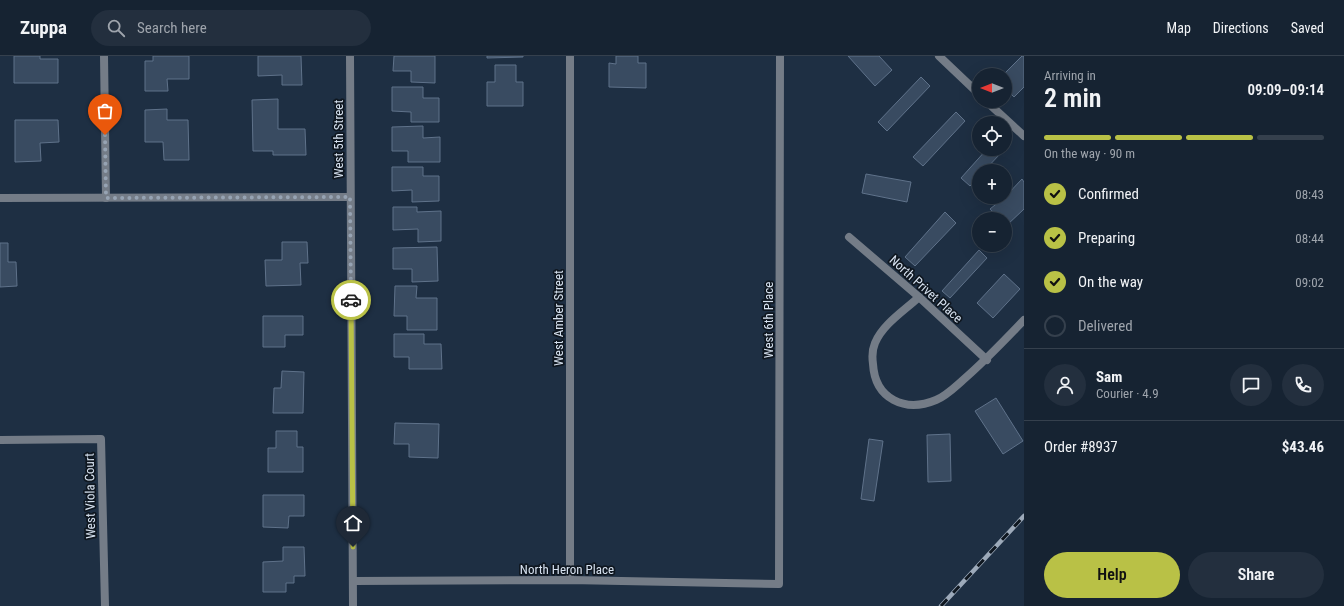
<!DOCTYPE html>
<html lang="en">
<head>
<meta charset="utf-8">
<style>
	body { margin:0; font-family:"Roboto Condensed",sans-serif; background:#232f3e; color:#f1f3f6; height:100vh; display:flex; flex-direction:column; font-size:15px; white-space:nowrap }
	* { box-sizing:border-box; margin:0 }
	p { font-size:13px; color:#9ea4ac }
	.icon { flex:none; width:22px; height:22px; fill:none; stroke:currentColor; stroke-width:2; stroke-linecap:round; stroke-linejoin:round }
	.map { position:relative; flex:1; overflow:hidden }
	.drawer { display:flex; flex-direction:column; background:#162332; width:320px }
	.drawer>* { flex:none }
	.needle { width:26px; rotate:270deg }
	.controls { position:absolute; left:972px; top:12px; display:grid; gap:8px }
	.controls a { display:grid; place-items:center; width:40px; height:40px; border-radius:50%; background:#162332; box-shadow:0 4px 16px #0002,0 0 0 1px #35404d; font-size:20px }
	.pin { position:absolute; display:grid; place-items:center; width:34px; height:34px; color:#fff; margin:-41px -17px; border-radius:50% 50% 50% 0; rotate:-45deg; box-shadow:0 0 4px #0007 }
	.pin .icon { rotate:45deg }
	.courier { position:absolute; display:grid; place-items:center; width:40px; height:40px; margin:-20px; border:3px solid #b9c146; border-radius:50%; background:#fff; color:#222; box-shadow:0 1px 5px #0007 }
	.overview em { font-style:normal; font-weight:600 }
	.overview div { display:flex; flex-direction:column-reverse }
	.overview { display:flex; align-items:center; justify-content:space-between; height:68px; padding:0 20px }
	h1 { font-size:26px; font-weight:600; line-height:30px }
	.bar { display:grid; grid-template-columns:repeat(4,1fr); gap:6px 4px; align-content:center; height:48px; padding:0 20px }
	.bar i { height:5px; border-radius:3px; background:#35404d }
	.bar .on { background:#b9c146 }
	.bar p { grid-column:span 4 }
	.line { display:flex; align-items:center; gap:10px; padding:0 20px; border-top:1px solid #35404d }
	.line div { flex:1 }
	.round { display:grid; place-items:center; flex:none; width:42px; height:42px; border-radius:21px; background:#232f3e }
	ol { padding:0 20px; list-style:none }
	li { display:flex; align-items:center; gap:12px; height:44px }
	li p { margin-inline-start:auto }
	li .icon { padding:4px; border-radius:50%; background:#b9c146; color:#111; stroke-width:4 }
	li:last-child { color:#9ea4ac }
	li i { width:22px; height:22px; border:2px solid #35404d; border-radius:50% }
	.primary-button { display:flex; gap:8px; margin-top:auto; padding:8px 20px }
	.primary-button a { flex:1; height:46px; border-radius:24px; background:#b9c146; color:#111; font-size:16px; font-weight:600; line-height:46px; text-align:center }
	.primary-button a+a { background:#232f3e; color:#f1f3f6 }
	header { display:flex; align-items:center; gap:24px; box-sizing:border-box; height:56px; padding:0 20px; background:#162332; border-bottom:1px solid #35404d }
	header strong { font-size:19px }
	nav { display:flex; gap:22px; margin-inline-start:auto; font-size:14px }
	.search { width:280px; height:36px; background:#232f3e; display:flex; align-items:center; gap:10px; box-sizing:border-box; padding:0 14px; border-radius:22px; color:#9ea4ac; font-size:15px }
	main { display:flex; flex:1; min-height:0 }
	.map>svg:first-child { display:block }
</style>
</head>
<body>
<header>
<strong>Zuppa</strong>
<div class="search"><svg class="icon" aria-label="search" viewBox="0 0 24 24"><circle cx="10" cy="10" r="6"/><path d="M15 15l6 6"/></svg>Search here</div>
<nav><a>Map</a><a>Directions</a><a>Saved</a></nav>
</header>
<main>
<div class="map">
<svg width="1024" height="550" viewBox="0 0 1024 550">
	<rect width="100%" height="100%" fill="#1e2f43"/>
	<g fill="#394b61" stroke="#5f728a">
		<path d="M14,0h26v3h18v24h-44z"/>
		<path d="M153,0h36v23h-22l1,12h-23v-30h8z"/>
		<path d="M258,0h43l1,29h-20v-10l-24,1z"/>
		<path d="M394,0h41v27l-24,-1v-11h-18z"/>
		<path d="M487,0h36v1l-36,1z"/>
		<path d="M616,0h22v7h8v25l-37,-1v-24l7,1z"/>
		<path d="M848,0h31l13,14 -17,16z"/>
		<path d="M1022,0h2v31l-10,10 -9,-9v-13h-2z"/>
		<path d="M495,9h21v17h7v24h-36v-24h8z"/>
		<path d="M921,21l9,9 -43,45 -9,-9z"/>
		<path d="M392,31h31v11h16v24h-28v-10l-19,-1z"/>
		<path d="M278,43v30h27l1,26h-33v-4h-20l-1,-51z"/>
		<path d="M167,53v11h21l1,40h-25l-1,-18h-18v-32z"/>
		<path d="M956,56l9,9 -42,45 -10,-9z"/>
		<path d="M15,64h43l1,22 -19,1 1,18 -26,1z"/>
		<path d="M423,70v12l17,-1v25h-32v-11h-16v-24z"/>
		<path d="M987,93h8l5,5 -16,17h-5v6l-9,9 -9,-8z"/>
		<path d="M392,111h31v9h16v25l-27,1v-12l-20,1z"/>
		<path d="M866,118l45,8 -4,20 -45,-9z"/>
		<path d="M1022,123l2,3v27l-18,17 -1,-7h-6l-9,-10 15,-12z"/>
		<path d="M393,151h24v5l24,-1v30l-23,1v-13l-25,1z"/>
		<path d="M945,156l11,11 -41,43 -10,-9z"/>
		<path d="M282,186h25l1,21h-8l1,22 -35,1 -1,-26h17z"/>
		<path d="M0,187h8v19h8l1,24 -17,1z"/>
		<path d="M437,191l1,34 -26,1v-13h-19v-21z"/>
		<path d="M979,194l8,8 -37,40 -8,-7z"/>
		<path d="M1004,218l16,15 -27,29 -16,-15z"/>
		<path d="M395,230h22l-1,12h21v32h-30v-14h-13z"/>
		<path d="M263,260h40v19h-18v12h-22z"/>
		<path d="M394,278h30v10h17l1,25h-33v-12h-15z"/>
		<path d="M282,315l22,1 -1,41h-30l1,-25h7z"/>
		<path d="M996,342l27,43 -20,13 -28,-43z"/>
		<path d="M395,367l44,1 -1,34 -29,-1v-13h-15z"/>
		<path d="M276,375h21v16h6v25h-35v-24h8z"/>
		<path d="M950,378l1,47 -23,1 -1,-47z"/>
		<path d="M869,383l14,2 -9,60 -13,-2z"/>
		<path d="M263,439h41v21h-15l-1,12 -25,-1z"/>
		<path d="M283,491h21l1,29h-11v7h-8v9h-23v-30l20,-1z"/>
	</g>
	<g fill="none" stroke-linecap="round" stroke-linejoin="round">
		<g stroke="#747c87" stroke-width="8">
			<path d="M104,0l2,142"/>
			<path d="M350,0l3,550"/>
			<path d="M570,0v524"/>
			<path d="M939,0l40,38"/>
			<path d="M986,45l38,35"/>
			<path d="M0,142l350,-1"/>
			<path d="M849,181l70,60 68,63"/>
			<path d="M919,241c-15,14 -36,27 -44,46 -3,7 -3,14 -2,21 2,35 32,49 63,36 10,-4 19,-13 27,-20 22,-19 41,-39 61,-60"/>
			<path d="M0,384l101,-1 4,167"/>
			<path d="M354,525l216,-1 209,4 1,-528"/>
		</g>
		<g stroke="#9daaba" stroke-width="4.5">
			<path id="rail" d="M941,550l83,-90"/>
		</g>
		<use href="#rail" stroke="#0f1720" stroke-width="3" stroke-dasharray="9" stroke-linecap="butt"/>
	</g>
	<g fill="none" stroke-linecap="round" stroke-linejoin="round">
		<path stroke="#96a3b3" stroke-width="4" stroke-dasharray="0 7.2" d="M105,79l1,63 244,-1 1,103"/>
		<path stroke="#b9c146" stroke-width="5" d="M351,244l2,247"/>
	</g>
	<g text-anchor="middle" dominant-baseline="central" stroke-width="3.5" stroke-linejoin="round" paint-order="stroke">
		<g font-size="13" fill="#d7e2f0" stroke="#0f1720">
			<text transform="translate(338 83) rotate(-90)">West 5th Street</text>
			<text transform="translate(926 233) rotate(42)">North Privet Place</text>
			<text transform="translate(558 262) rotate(-90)">West Amber Street</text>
			<text transform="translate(768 264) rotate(-90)">West 6th Place</text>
			<text transform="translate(90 440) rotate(-91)">West Viola Court</text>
			<text x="567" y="513">North Heron Place</text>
		</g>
	</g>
</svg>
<div class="controls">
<a><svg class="needle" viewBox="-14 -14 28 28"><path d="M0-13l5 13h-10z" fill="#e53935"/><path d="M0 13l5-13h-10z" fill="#9ea4ac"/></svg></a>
<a><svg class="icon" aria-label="locate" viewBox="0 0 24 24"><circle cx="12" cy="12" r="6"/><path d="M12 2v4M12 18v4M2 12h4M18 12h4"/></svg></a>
<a>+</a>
<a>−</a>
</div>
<div class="pin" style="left:105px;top:79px;background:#ea580c"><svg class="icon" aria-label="bag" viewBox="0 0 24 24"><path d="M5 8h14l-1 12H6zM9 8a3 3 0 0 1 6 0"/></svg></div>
<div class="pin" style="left:353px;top:491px;background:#1f2937"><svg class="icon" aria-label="home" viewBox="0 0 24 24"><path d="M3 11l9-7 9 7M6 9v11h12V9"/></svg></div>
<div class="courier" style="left:351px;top:244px"><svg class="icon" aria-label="car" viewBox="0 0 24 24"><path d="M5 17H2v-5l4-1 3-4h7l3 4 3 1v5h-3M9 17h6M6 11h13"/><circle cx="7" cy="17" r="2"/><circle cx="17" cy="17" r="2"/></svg></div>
</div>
<section class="drawer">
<div class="overview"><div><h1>2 min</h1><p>Arriving in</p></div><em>09:09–09:14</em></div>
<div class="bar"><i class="on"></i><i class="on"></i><i class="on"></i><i></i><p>On the way · 90 m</p></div>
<ol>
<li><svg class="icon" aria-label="check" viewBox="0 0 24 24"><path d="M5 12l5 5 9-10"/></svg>Confirmed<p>08:43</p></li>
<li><svg class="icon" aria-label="check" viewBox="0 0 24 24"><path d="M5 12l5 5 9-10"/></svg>Preparing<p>08:44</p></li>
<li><svg class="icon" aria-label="check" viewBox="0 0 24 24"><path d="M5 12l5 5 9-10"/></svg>On the way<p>09:02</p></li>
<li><i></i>Delivered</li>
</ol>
<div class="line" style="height:72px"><a class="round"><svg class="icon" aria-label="person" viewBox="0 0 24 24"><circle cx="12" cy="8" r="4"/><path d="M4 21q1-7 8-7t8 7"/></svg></a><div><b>Sam</b><p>Courier · 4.9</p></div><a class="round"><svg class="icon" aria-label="chat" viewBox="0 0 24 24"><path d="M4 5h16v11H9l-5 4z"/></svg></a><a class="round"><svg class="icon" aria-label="phone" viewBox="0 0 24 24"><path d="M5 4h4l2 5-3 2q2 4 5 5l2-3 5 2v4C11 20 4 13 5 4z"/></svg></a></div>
<div class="line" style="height:52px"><div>Order #8937</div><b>$43.46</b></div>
<div class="primary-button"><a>Help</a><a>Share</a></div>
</section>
</main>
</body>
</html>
